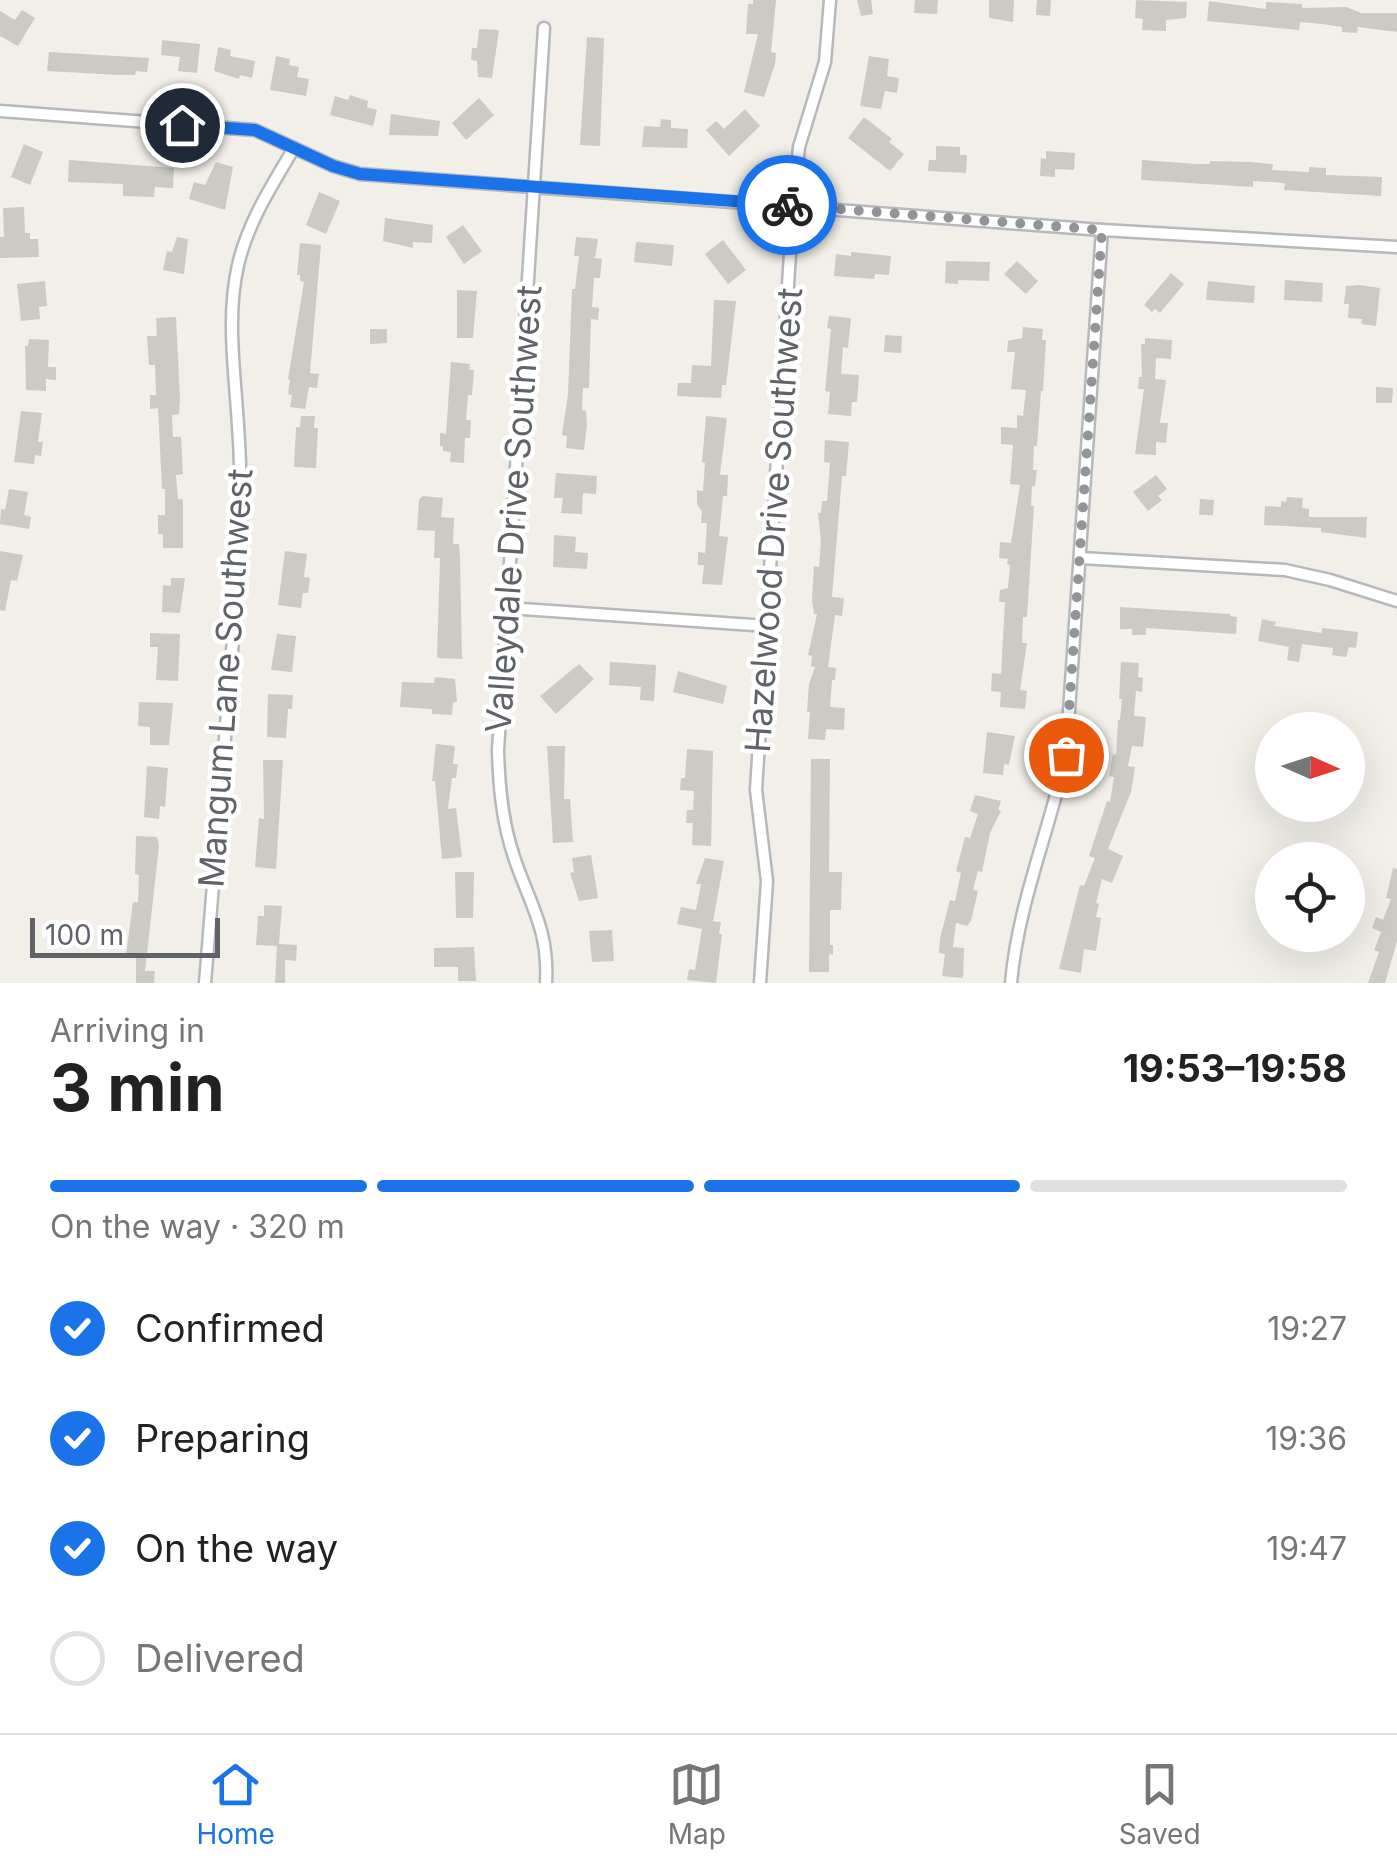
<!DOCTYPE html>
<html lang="en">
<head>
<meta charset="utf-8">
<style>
	body { margin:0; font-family:Inter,sans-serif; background:#f6f6f6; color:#222; height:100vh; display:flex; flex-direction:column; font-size:38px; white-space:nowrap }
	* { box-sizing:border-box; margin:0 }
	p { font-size:32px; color:#767676 }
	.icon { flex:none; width:55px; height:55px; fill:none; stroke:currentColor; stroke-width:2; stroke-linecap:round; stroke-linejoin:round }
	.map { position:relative; height:983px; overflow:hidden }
	.drawer { display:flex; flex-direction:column; background:#fff; flex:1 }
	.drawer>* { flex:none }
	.needle { width:65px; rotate:93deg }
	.tools { position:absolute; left:1255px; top:712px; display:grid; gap:20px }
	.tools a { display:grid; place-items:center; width:110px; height:110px; border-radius:50%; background:#fff; box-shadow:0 10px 40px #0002; font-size:50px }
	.scale { position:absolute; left:30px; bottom:25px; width:190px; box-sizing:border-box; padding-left:10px; border:5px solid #5f6368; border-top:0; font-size:28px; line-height:35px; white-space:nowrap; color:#5f6368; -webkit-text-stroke:8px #fff; paint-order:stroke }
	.pin { position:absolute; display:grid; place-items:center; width:85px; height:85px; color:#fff; margin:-42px; border:5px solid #fff; border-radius:50%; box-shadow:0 2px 10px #0007 }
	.courier { position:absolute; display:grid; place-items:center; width:100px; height:100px; margin:-50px; border:8px solid #1a73e8; border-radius:50%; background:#fff; color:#222; box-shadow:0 2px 12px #0007 }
	.headline em { font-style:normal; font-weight:700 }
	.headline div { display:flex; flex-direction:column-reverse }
	.headline { display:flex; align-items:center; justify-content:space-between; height:170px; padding:0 50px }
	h1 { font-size:65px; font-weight:700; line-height:75px }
	.bar { display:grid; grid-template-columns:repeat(4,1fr); gap:15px 10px; align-content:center; height:120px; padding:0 50px }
	.bar i { height:12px; border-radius:8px; background:#e0e0e0 }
	.bar .active { background:#1a73e8 }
	.bar p { grid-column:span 4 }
	ol { padding:0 50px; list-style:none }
	li { display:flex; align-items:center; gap:30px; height:110px }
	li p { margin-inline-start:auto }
	li .icon { padding:10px; border-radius:50%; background:#1a73e8; color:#fff; stroke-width:4 }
	li:last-child { color:#767676 }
	li i { width:55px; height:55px; border:5px solid #e0e0e0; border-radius:50% }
	.tabs { display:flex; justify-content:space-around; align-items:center; height:140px; border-top:2px solid #e0e0e0; background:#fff; font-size:28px; color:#767676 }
	.tabs a { display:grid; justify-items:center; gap:5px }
	.tabs .active { color:#1a73e8 }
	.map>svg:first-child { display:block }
</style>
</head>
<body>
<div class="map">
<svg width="1397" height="983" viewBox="0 0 1397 983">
	<rect width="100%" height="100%" fill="#f1efe8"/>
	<g fill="#cccac5">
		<path d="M753,0h23l-5,52 5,1 -1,11 -11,33 -20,-5 14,-58h-12l2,-30h5z"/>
		<path d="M857,0h14l2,14 -12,2z"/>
		<path d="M915,0h23l-1,14 -23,-1z"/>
		<path d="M989,0h25l-1,22 -24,-4z"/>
		<path d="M1037,0h14l-1,16 -14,-1z"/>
		<path d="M1136,0l51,2 -1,16 -20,2v11l-24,-1 1,-11 -8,-1z"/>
		<path d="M1209,1l57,8v-7l36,2v4l44,-1 15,6h36v19l-39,-5 -1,6 -15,-1v-5l-20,-3 -22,-2 -1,8 -92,-9z"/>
		<path d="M22,10l13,8 -17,28 -18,-10v-25l15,9z"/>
		<path d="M479,29l20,1 -7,48 -14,-1 -1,-16 -6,-1 1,-12h5z"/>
		<path d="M587,37l17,1 -4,108 -20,-1z"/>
		<path d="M162,40l38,4 -3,29 -19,-2 2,-14 -19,-2z"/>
		<path d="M218,47l13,3 -1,6 25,5 -3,17 -12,-3 -1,4 -25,-8z"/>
		<path d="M49,52l100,6 -2,14 -11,-1 -1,4h-15l-73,-4z"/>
		<path d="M276,56l14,3 -1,6 10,2 -2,10 12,2 -3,17 -36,-6z"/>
		<path d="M869,56l20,3 -2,17 12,2 -2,15 -12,-2 -4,18 -21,-3z"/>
		<path d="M350,95l18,6 -1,6 10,3 -4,16 -43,-11 5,-19 13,4z"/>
		<path d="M479,98l15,17 -28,25 -14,-17z"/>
		<path d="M745,109l15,17 -31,30 -23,-26 10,-9 8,8z"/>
		<path d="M391,114l49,7 -2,15 -49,-1z"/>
		<path d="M864,117l28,22 -3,3 15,12 -14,17 -42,-33z"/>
		<path d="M661,119l10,1v8l17,1 -1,19 -45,-1 2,-21 16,1z"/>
		<path d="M24,144l19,8 -13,33 -19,-8z"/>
		<path d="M936,146l24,1v8h7l-1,18 -38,-2 1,-11h7z"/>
		<path d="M1046,151l29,2 -1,17 -19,-1v8l-15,-1 1,-18 5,1z"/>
		<path d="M69,160l105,8 -1,20 -18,-1 -1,10 -31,-1v-12l-55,-2z"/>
		<path d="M1142,160l55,4h13v-3l40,1 23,2 -1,6 37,2v-5l17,1v7l56,2 -1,19 -97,-6 1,-7 -32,-2v6l-112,-7z"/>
		<path d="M216,162l17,5 -8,43 -36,-11 5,-17 11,3z"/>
		<path d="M319,192l21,9 -14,33 -20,-9z"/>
		<path d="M24,207l1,26h5v6h8l1,18 -39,1v-21h4l-1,-29z"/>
		<path d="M385,218l48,7 -1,18 -19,-1v6l-30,-7z"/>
		<path d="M463,225l19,26 -18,13 -18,-27z"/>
		<path d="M177,237l11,2 -4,35 -21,-4 4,-19 5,1z"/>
		<path d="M576,237l22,2 -3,19 7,1 -2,19h-6l-2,29 7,1 -1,12 -7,-1 -2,69h-6l-1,22 4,1 1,14 -3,25 -18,-2 1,-12 -5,-1 6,-41 4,-105h3l4,-33h-5z"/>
		<path d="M723,240l23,30 -18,14 -23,-30z"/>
		<path d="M636,242l38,3 -2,21 -38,-4z"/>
		<path d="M300,243l21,2 -11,128 9,1 -2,14 -8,-1 -4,22 -15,-2 2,-12 -4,-1 2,-14 -2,-1 16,-97 -4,-1v-6h-3z"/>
		<path d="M851,252l40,4 -2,19 -14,-1 -1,5 -40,-3 2,-22 15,2z"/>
		<path d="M946,261l44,1 -1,19 -31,-1v4l-13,-1z"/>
		<path d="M1017,261l21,20 -12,13 -22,-20z"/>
		<path d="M1171,273l13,11 -24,29 -5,-4 -3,3 -8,-7z"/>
		<path d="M1285,280l38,3 -1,19 -38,-2z"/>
		<path d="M45,281l2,25 -8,1 1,12 -19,2 -4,-37z"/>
		<path d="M1208,281l47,5 -1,17 -48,-3z"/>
		<path d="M1359,285l21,3 -4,38 -15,-2 1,-5 -14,-1 1,-14h-5l2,-18z"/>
		<path d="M457,290l20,1 -4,47h-16z"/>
		<path d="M714,300l22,1 -10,84h-4l-1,13 -44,-2 1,-13h13l1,-18 19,1z"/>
		<path d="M829,316l22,2 -3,30 -5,-1 -2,27 18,1 -2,27h-5l-1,14 -23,-2 2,-22 -5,-1 6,-62 -4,-1z"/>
		<path d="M176,317l4,82 -1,15 -7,1 1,22h8l2,37 -7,1 2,24h5v49h-20v-14h-5v-19h7v-26h-3l-4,-81 -8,1v-14h6l-1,-30h-6l-2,-29h10l-1,-18z"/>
		<path d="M1023,327l20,2 -1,11h4l-3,51h-2l-4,55h-3l-1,24h4l-2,16h-3l-1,20h3l-7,111h-4l-1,26h5l-7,47 7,1 -2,18 -25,-2 1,-15 -10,-1 1,-18 9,1 4,-72h-6l1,-12 8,-2 2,-23 -3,-1 1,-5 -9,-1 1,-16 11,1 9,-58 -10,-1 3,-39 -12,-1v-17l16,1v-13l6,1 3,-26 -15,-1 4,-37h-8l1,-11 14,-3z"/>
		<path d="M370,329h17v14l-17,1z"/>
		<path d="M885,335l17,1 -1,17 -17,-1z"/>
		<path d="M1145,338l27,2 -1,19 -15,-1 -1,21 11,1 -6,43h8l-2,20 -10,-1v13l-21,-1 9,-65h-6l1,-12h3l-1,-33h4z"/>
		<path d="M29,339l20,1 -1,27h8v13l-10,-1v12l-20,-1 -1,-44h3z"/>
		<path d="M451,362l19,2 -1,6h5l-2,25h-4l-2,25h5l-1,18h-5l-1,25 -14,-1 1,-10 -8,-1v-5h-3v-13l6,1z"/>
		<path d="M1376,387l17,1 -1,15h-16z"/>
		<path d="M21,411l21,2 -4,29h5l-2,14 -6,-1 -1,9 -20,-2z"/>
		<path d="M301,416h14l-1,12h4l-2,40 -22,-1 2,-40h4z"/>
		<path d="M706,416l21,2 -7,57h8l-1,21h-4l-4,40 9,1 -6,48 -20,-1 2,-19h-6v-13l7,1 2,-30h-6l1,-11 -5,-8v-14l6,1 2,-28 -3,-1z"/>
		<path d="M825,440l24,2 -3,34h-4l-10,121 12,1 -2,18 -7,-1 -7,52 8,1 -1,12h-3l-2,27 15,1 -1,22 -18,-1 -1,11 -17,-1 2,-27h-3l2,-28 6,-17 -4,-1 1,-10 -4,-1 9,-41h-3l-2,-13 2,-35 5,1 2,-26 -3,-28h3l1,-12h5l3,-38 -6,-1z"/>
		<path d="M556,473l41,3 -1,18 -13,-1 -1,21 -21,-1 2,-15h-9z"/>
		<path d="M1156,475l11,14 -9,7 4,4 -14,11 -15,-19z"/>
		<path d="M9,489l19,3 -4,23 7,2 -2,12 -29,-5 1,-15 4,1z"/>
		<path d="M423,496l20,2 -2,19 13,1 -1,26h6l1,13 2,102 -25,-1 3,-100h-6l1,-27 -18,-1 2,-31z"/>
		<path d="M1287,497l16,1 -1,10 7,1v8h58l-1,21 -45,-6v-4l-57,-3 1,-19 16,1v-6l5,1z"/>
		<path d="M1200,499l14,1 -1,15h-14z"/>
		<path d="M554,535l22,2 -1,15 13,1 -1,16 -34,-2z"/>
		<path d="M0,551l23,4 -6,26 -6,-1 -6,31 -5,-1z"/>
		<path d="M285,551l22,3 -3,23 6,1 -2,15h-5l-2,15 -23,-3z"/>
		<path d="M171,578h14l-5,35 -18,-1 1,-27 8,1z"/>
		<path d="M1120,607l110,7v2l7,1 -1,17 -90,-6v7h-14v-6h-12z"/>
		<path d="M1262,619l14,3 -1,4 47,7v-5l36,4 -2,16 -7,-1 -3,10 -14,-2 1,-7 -31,-4 -3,18 -12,-2 2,-13 -31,-6z"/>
		<path d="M150,633l30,1 -2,47 -22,-1 2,-33h-8z"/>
		<path d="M277,634l19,2 -4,36 -21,-2z"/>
		<path d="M610,662l46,3 -2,36 -14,-1 1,-13 -32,-2z"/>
		<path d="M1121,662l18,1 -1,14 5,1 -1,14 -6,-1 -2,25 12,1 -3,30 -11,-1 -4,20 7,1 -4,25 -23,57 15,7 -11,27 -10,-4 -6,24 3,1 -3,13 5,1 -5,33 -12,-2 -3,24 -22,-4 21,-84 4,1 11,-28 -6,-2 18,-55 3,1 4,-25 -5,-1 4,-22 3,1 2,-35h2l2,-21h-3z"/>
		<path d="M579,664l15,15 -38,35 -16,-18z"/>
		<path d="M678,671l49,15 -4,18 -50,-12z"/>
		<path d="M435,677l20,2 2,23h-4l-1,13 -20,-1v-5l-32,-2 2,-25 32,1z"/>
		<path d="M268,694l25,1 -1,14h-4l-2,29 -19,-1z"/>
		<path d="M139,702l34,1 -4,42h-19v-18l-12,-1z"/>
		<path d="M987,732l28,4 -6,29 -5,-1 -1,11 -20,-2z"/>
		<path d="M436,744l19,2 -2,18h5l-2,14h-4l-4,31 8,-1 6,49 -20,2 -7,-78h-3z"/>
		<path d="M547,746h18l-1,53h6l3,43 -20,1z"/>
		<path d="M687,749l26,2 -2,95 -19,-1 1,-22h-7l1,-13h6l1,-19 -14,-1 1,-12h4z"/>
		<path d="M811,759h19l-1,113h13l-1,38h-11v35h3v10l-4,-1v18h-20z"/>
		<path d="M263,760h20l-7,109 -21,-2 4,-49 5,1z"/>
		<path d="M147,766l21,2 -3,39 -5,-1 -1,13 -15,-2z"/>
		<path d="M975,795l26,6 -3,9 3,1 -11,22 -8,39 -4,-1 -5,19 5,1 -7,30 -4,5 -11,-3 -3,24 11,1 -1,30 -21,-2 3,-22 -6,-1 1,-15 10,-38 5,1 6,-28 -5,-2 9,-34 5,1 8,-24 -8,-3z"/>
		<path d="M136,836l21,1 2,9 -14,125h10l-1,12h-18v-27l-10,-1 7,-53h5l1,-27 -4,-1z"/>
		<path d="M591,855l7,43 -19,3 -9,-28 4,-1 -2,-14z"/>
		<path d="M705,858l19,3 -11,60 8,1 -2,12h3l-6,49 -29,-3 2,-11 6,1 7,-41 -25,-5 4,-17 15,3 5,-26h-5z"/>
		<path d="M1393,868l4,1v72l-12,42h-17l11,-31 -5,-2 7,-18 -9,-4 4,-11 7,3 8,-21 -5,-1z"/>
		<path d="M455,872h19l-1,46h-17z"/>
		<path d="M264,905l18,1 -3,38 18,1 -1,16 -11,-1v23h-10l2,-37 -21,-1 2,-29h6z"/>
		<path d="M612,930l2,31 -22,1 -3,-31z"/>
		<path d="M474,947l2,34h-18v-14h-24v-19z"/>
	</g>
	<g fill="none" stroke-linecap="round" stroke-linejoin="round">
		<g stroke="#b5b8bc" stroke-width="15">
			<g id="minor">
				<path d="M544,28l-46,722c1,36 4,72 16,107 16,48 35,72 32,126"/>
				<path d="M0,111l255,19 78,36 27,8 742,56 295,17"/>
				<path d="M1081,558l204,12 45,10 67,21"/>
				<path d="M507,608l260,18"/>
				<path d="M205,983l36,-442c0,-38 0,-76 -3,-115 -3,-53 -12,-108 0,-161 10,-43 34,-80 56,-117"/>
				<path d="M760,983l7,-102 -11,-91 37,-584 6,-59 26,-85 5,-62"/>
				<path d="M1011,983c7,-79 38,-151 55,-228l36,-525"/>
			</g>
		</g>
		<use href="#minor" stroke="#fff" stroke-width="10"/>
	</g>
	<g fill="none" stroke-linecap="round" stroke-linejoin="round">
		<path stroke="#929495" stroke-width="10" stroke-dasharray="0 18" d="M787,205l315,25 -36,525"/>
		<path stroke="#1a73e8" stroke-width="12" d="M182,125l73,5 78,36 27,8 427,31"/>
	</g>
	<g text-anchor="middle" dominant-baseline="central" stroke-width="9" stroke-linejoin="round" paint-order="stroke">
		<g font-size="35" fill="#5f6368" stroke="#fff">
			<text transform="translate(513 509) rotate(-86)">Valleydale Drive Southwest</text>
			<text transform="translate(773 520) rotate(-86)">Hazelwood Drive Southwest</text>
			<text transform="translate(225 678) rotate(-86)">Mangum Lane Southwest</text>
		</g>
	</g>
</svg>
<div class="tools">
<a><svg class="needle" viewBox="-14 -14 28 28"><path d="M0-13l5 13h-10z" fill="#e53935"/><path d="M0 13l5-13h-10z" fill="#767676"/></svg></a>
<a><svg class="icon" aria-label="locate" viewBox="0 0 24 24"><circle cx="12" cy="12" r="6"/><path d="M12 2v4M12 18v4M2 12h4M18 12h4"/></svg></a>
</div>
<div class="scale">100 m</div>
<div class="pin" style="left:1066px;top:755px;background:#ea580c"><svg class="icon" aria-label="bag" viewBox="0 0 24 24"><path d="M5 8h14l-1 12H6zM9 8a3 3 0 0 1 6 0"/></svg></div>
<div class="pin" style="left:182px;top:125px;background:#1f2937"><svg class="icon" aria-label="home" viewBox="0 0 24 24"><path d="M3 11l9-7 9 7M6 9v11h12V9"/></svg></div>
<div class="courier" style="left:787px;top:205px"><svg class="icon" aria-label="bike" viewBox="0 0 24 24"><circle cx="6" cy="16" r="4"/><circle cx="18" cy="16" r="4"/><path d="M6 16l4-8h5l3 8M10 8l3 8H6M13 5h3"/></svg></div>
</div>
<section class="drawer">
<div class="headline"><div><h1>3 min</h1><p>Arriving in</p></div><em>19:53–19:58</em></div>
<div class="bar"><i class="active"></i><i class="active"></i><i class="active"></i><i></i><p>On the way · 320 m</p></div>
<ol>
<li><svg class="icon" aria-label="check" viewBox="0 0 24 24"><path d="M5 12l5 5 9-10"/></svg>Confirmed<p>19:27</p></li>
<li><svg class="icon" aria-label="check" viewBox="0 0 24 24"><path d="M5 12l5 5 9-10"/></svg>Preparing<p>19:36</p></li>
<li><svg class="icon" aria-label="check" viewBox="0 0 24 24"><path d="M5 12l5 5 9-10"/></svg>On the way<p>19:47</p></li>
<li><i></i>Delivered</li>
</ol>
</section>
<nav class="tabs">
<a class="active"><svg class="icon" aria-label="home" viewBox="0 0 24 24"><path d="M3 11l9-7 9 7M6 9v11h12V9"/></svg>Home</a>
<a><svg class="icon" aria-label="map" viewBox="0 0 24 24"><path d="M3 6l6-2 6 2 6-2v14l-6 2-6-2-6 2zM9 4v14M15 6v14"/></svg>Map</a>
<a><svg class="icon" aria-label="saved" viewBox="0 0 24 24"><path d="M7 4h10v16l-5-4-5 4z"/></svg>Saved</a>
</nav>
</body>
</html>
